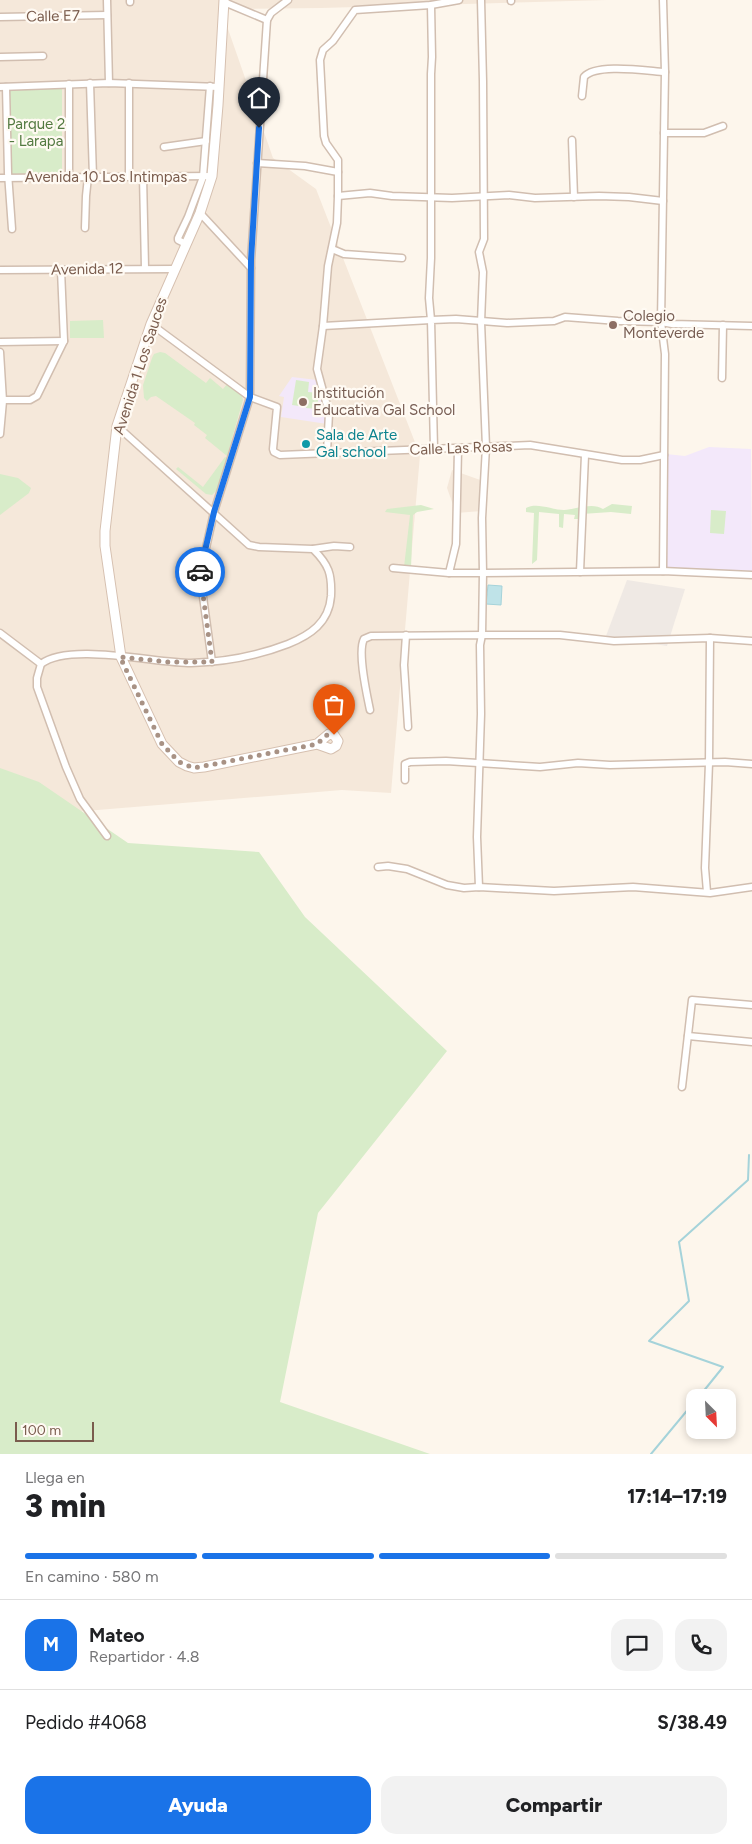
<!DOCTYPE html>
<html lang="es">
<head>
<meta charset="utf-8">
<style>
	body { margin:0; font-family:Figtree,sans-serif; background:#f2f2f2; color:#202124; height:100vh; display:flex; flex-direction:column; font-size:19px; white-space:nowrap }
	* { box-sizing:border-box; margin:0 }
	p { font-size:16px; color:#757577 }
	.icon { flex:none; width:28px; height:28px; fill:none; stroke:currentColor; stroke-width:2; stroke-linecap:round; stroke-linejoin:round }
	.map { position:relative; height:1454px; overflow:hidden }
	.drawer { display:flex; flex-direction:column; background:#fff; flex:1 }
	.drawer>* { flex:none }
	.needle { width:32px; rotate:156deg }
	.tools { position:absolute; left:686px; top:1389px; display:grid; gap:10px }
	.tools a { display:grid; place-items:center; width:50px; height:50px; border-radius:10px; background:#fff; box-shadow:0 2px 8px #0003; font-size:25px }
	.scale { position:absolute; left:15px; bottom:12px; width:79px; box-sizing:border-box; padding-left:5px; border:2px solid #7a5c4d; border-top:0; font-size:14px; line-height:18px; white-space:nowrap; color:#7a5c4d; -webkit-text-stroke:4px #fffaf3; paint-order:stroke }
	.pin { position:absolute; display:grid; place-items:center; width:42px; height:42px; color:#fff; margin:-51px -21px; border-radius:50% 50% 50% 0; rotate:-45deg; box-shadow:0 0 5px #0007 }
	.pin .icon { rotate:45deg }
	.courier { position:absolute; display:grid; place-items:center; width:50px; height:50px; margin:-25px; border:4px solid #1a73e8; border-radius:50%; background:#fff; color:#222; box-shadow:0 1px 6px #0007 }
	.headline em { font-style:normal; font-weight:800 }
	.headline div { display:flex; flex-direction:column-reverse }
	.headline { display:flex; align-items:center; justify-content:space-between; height:85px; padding:0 25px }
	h1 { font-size:32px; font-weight:800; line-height:38px }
	.bar { display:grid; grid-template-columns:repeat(4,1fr); gap:8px 5px; align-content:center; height:60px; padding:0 25px }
	.bar i { height:6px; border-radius:4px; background:#e0e0e0 }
	.bar .current { background:#1a73e8 }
	.bar p { grid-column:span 4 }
	.line { display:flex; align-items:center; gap:12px; padding:0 25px; border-top:1px solid #e0e0e0 }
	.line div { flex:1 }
	.round { display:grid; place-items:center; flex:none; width:52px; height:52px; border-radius:15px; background:#f2f2f2 }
	.primary-button { display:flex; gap:10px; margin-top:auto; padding:10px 25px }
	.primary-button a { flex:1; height:58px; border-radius:15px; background:#1a73e8; color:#fff; font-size:20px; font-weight:800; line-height:58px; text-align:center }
	.primary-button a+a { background:#f2f2f2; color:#202124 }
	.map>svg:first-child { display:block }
</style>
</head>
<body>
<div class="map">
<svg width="752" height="1454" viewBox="0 0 752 1454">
	<rect width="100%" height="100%" fill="#fdf6ec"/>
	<g fill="#f5e8da">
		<path d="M0,0h607l-286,8 -100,1 52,149 43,31 104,266 -29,338 -49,-3 -342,28z"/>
		<path d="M452,470l34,12 -4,29 -26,2 -9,-25z"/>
	</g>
	<path fill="#efe9e4" d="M627,580l58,9 -18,57 -61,-10z"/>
	<g fill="#f3e8fa">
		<path d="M292,377l25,3 7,27 5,8 -2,9 -46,-7 3,-20 -5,-1z"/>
		<path d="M709,447l42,2 1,123 -88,-4 2,-114 19,2z"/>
	</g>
	<g fill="#d8ecc9">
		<path d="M62,87v86l-52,1v-85z"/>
		<path d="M103,320l1,18h-34v-17z"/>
		<path d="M160,352l5,1 41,30 4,-5 13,11 5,-6 14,13 1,4 -16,56 -22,-18 2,-3 -13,-10 1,-2 -39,-27 -5,1 -4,4 -3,-3 -1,-13 9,-27 2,-4z"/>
		<path d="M296,380l13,2 -1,10 11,1 -2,16 -11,-1 2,-16 -2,15 -14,-2z"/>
		<path d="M225,457l2,1 -9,31 -6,6 -6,-1 -30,-25 2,-2 25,20z"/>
		<path d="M0,474l18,4 13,10 -2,5 -29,22z"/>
		<path d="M612,504l20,2 -1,8 -20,-2 -29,2 -1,5h-7l1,-4 -11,-1 -1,14 -4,-1v-13l-20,-2 -2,48 -5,4 2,-51 -8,-1v-4c11,-6 26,2 38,2 12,-1 29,-8 39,-1z"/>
		<path d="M421,505l13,4 -17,3 -4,3 -2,53 -7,-1 6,-52 -25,-3 2,-3z"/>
		<path d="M711,510l15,1 -2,23 -14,-1z"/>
		<path d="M0,768l39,14 89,61 131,9 46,65 142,134 -129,162 -38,189 150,52h-430z"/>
	</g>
	<path fill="#bfe3e8" stroke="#a5d3da" d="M488,585l14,1 -1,19 -15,-1z"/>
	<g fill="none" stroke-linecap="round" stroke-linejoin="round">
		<g stroke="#a5d3da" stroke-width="2">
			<path d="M698,1398l25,-31 -74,-26 40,-40 -10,-59 69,-62 1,-25"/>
			<path d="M651,1454l44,-53"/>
		</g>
		<g stroke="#d1beb0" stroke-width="9">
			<g id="street">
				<path d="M107,0l2,83"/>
				<path d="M130,0v2"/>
				<path d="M459,0l-28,5 -76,5 -22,31 -10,9 -3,10 4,76 2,7 12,17v36l32,-3 22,3 60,2 57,-3 26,3 64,-2 30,1 34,4"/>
				<path d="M481,0l2,81 1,158 -5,13 4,20 -2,50 5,125 -4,71 1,55 180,-2 89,4"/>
				<path d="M511,1v-1"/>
				<path d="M224,2l43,18"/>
				<path d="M0,17l107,-2"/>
				<path d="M0,57l43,-1"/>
				<path d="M90,83l3,94"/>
				<path d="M0,87l109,-4 110,4"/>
				<path d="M6,87l2,86 4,56"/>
				<path d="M582,96l2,-19c12,-14 63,-6 81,-5"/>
				<path d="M664,133h40l19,-7"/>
				<path d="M572,140l2,57"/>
				<path d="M164,147l42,-6"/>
				<path d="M257,163l48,3 33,6"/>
				<path d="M143,176l2,92"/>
				<path d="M69,177v-93"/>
				<path d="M129,177v-94"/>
				<path d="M0,178l212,-2"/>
				<path d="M338,196l-1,27 -9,43 -5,60 108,-6 -2,-22 2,-40v-184l1,-17 -1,-52"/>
				<path d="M200,213l51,55"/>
				<path d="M85,228l1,-32 2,-19"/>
				<path d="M186,244l-8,-4v-2l10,-21 15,-40 7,-91"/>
				<path d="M332,249l12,5 58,4"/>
				<path d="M0,270l175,-1"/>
				<path d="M151,324l99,73 27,10 -4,42 1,3 6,3 250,-10 92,15h18l24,-5"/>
				<path d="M323,326l-6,43 12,44 -2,39"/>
				<path d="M0,342l64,-1"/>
				<path d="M0,352l3,49 -3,33"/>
				<path d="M722,378l1,-53"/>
				<path d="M0,400h30l7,-4 27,-55 -3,-71"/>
				<path d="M434,449l-3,-129 25,-1 51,4 47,-2 11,-4 53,4 43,1 11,2 80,2"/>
				<path d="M458,449l-2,95 -7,29h34l-1,62h78l54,6 96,-3 42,3"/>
				<path d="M313,549l21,-3 16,1"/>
				<path d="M393,568l56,5"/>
				<path d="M663,571l2,-217 -4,-32 4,-250 -2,-72"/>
				<path d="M580,572l5,-117"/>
				<path d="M0,633l41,31"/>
				<path d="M406,635l-2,30 4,62"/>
				<path d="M212,662l-12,-87 14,-63 36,-115 1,-137 16,-240 4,-7 17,-13"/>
				<path d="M370,710c-3,-15 -13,-58 -6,-71l7,-3 111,-1 -2,10 1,69 -4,123 2,50"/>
				<path d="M405,780v-16l5,-2 36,-1 94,6 38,-4 32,2 115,-3 27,2"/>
				<path d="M107,836l-27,-37 -14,-32 -29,-80v-9l4,-14c28,-22 114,-1 150,-1 34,-1 66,-7 97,-19 22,-9 41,-21 43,-48 1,-22 -2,-31 -18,-47l-54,-2 -10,-2 -132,-119"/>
				<path d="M378,867l10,-1 19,3 40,16 17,3 15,-1 75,4 79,-4 77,6 42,-6"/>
				<path d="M707,892l-2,-24 4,-105 1,-125"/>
				<path d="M688,1036l64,6"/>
				<path d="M682,1087l10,-87 60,5"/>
			</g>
		</g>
		<g stroke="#d6c0b0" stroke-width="11">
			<path id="secondary" d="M224,0l-6,105 -6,71 -12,37 -49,111 -34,102 -12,105v15l16,111 41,87 17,18 8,4 7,2 10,-1 113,-23 12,-10 5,1 4,6 -2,5 -5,3 -14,-5"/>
		</g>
		<use href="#street" stroke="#fff" stroke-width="6"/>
		<use href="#secondary" stroke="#fff" stroke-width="9"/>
	</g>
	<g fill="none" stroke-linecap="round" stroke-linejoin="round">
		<path stroke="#a89285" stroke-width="5" stroke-dasharray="0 9" d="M200,572l12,90h-43l-49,-5 42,87 17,18 15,6 123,-24 10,-9h7"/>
		<path stroke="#1a73e8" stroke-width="6" d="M200,572l14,-60 36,-115 1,-137 8,-132"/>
	</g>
	<g fill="#8d6e63" stroke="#fffaf3" stroke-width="2">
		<circle cx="613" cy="325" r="5"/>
		<circle cx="303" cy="402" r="5"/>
	</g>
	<circle fill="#0f9aa8" stroke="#fffaf3" stroke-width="2" cx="306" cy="444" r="5"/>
	<g text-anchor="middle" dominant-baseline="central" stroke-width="4.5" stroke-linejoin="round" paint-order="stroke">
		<g font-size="15" fill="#7a5c4d" stroke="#fffaf3">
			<text transform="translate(53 16) rotate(-1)">Calle E7</text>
			<text x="106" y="177">Avenida 10 Los Intimpas</text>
			<text transform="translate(87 269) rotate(-1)">Avenida 12</text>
			<text transform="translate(140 366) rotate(-72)">Avenida 1 Los Sauces</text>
			<text transform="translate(461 448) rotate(-2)">Calle Las Rosas</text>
		</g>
		<g font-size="15" fill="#537a41" stroke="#fffaf3">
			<text x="36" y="124">Parque 2<tspan x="36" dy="17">- Larapa</tspan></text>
		</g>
		<g font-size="15" fill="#785e54" stroke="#fffaf3" text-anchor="start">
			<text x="623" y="316">Colegio<tspan x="623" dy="17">Monteverde</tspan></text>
			<text x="313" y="393">Institución<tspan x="313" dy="17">Educativa Gal School</tspan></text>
		</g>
		<g font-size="15" fill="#0d838f" stroke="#fffaf3" text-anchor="start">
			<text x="316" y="435">Sala de Arte<tspan x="316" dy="17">Gal school</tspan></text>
		</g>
	</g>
</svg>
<div class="tools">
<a><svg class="needle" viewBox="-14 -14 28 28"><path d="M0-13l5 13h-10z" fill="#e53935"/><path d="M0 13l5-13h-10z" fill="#757577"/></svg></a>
</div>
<div class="scale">100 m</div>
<div class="pin" style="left:334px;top:735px;background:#ea580c"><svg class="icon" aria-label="bag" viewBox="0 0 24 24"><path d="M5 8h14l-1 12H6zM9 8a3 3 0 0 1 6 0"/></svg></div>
<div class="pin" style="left:259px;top:128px;background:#1f2937"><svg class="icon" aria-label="home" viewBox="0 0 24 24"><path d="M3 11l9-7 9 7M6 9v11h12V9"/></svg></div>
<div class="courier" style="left:200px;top:572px"><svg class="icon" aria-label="car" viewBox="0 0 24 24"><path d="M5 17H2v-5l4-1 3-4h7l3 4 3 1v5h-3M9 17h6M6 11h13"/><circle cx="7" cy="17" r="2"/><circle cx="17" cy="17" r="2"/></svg></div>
</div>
<section class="drawer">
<div class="headline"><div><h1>3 min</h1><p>Llega en</p></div><em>17:14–17:19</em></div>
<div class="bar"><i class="current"></i><i class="current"></i><i class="current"></i><i></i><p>En camino · 580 m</p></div>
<div class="line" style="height:90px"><b class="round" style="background:#1a73e8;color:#fff">M</b><div><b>Mateo</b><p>Repartidor · 4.8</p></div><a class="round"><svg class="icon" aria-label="chat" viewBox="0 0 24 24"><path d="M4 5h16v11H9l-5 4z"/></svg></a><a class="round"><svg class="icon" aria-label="phone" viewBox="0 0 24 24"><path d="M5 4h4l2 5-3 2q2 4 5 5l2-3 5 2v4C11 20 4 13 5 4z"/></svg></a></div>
<div class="line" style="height:65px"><div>Pedido #4068</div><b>S/38.49</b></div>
<div class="primary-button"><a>Ayuda</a><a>Compartir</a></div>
</section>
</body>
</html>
